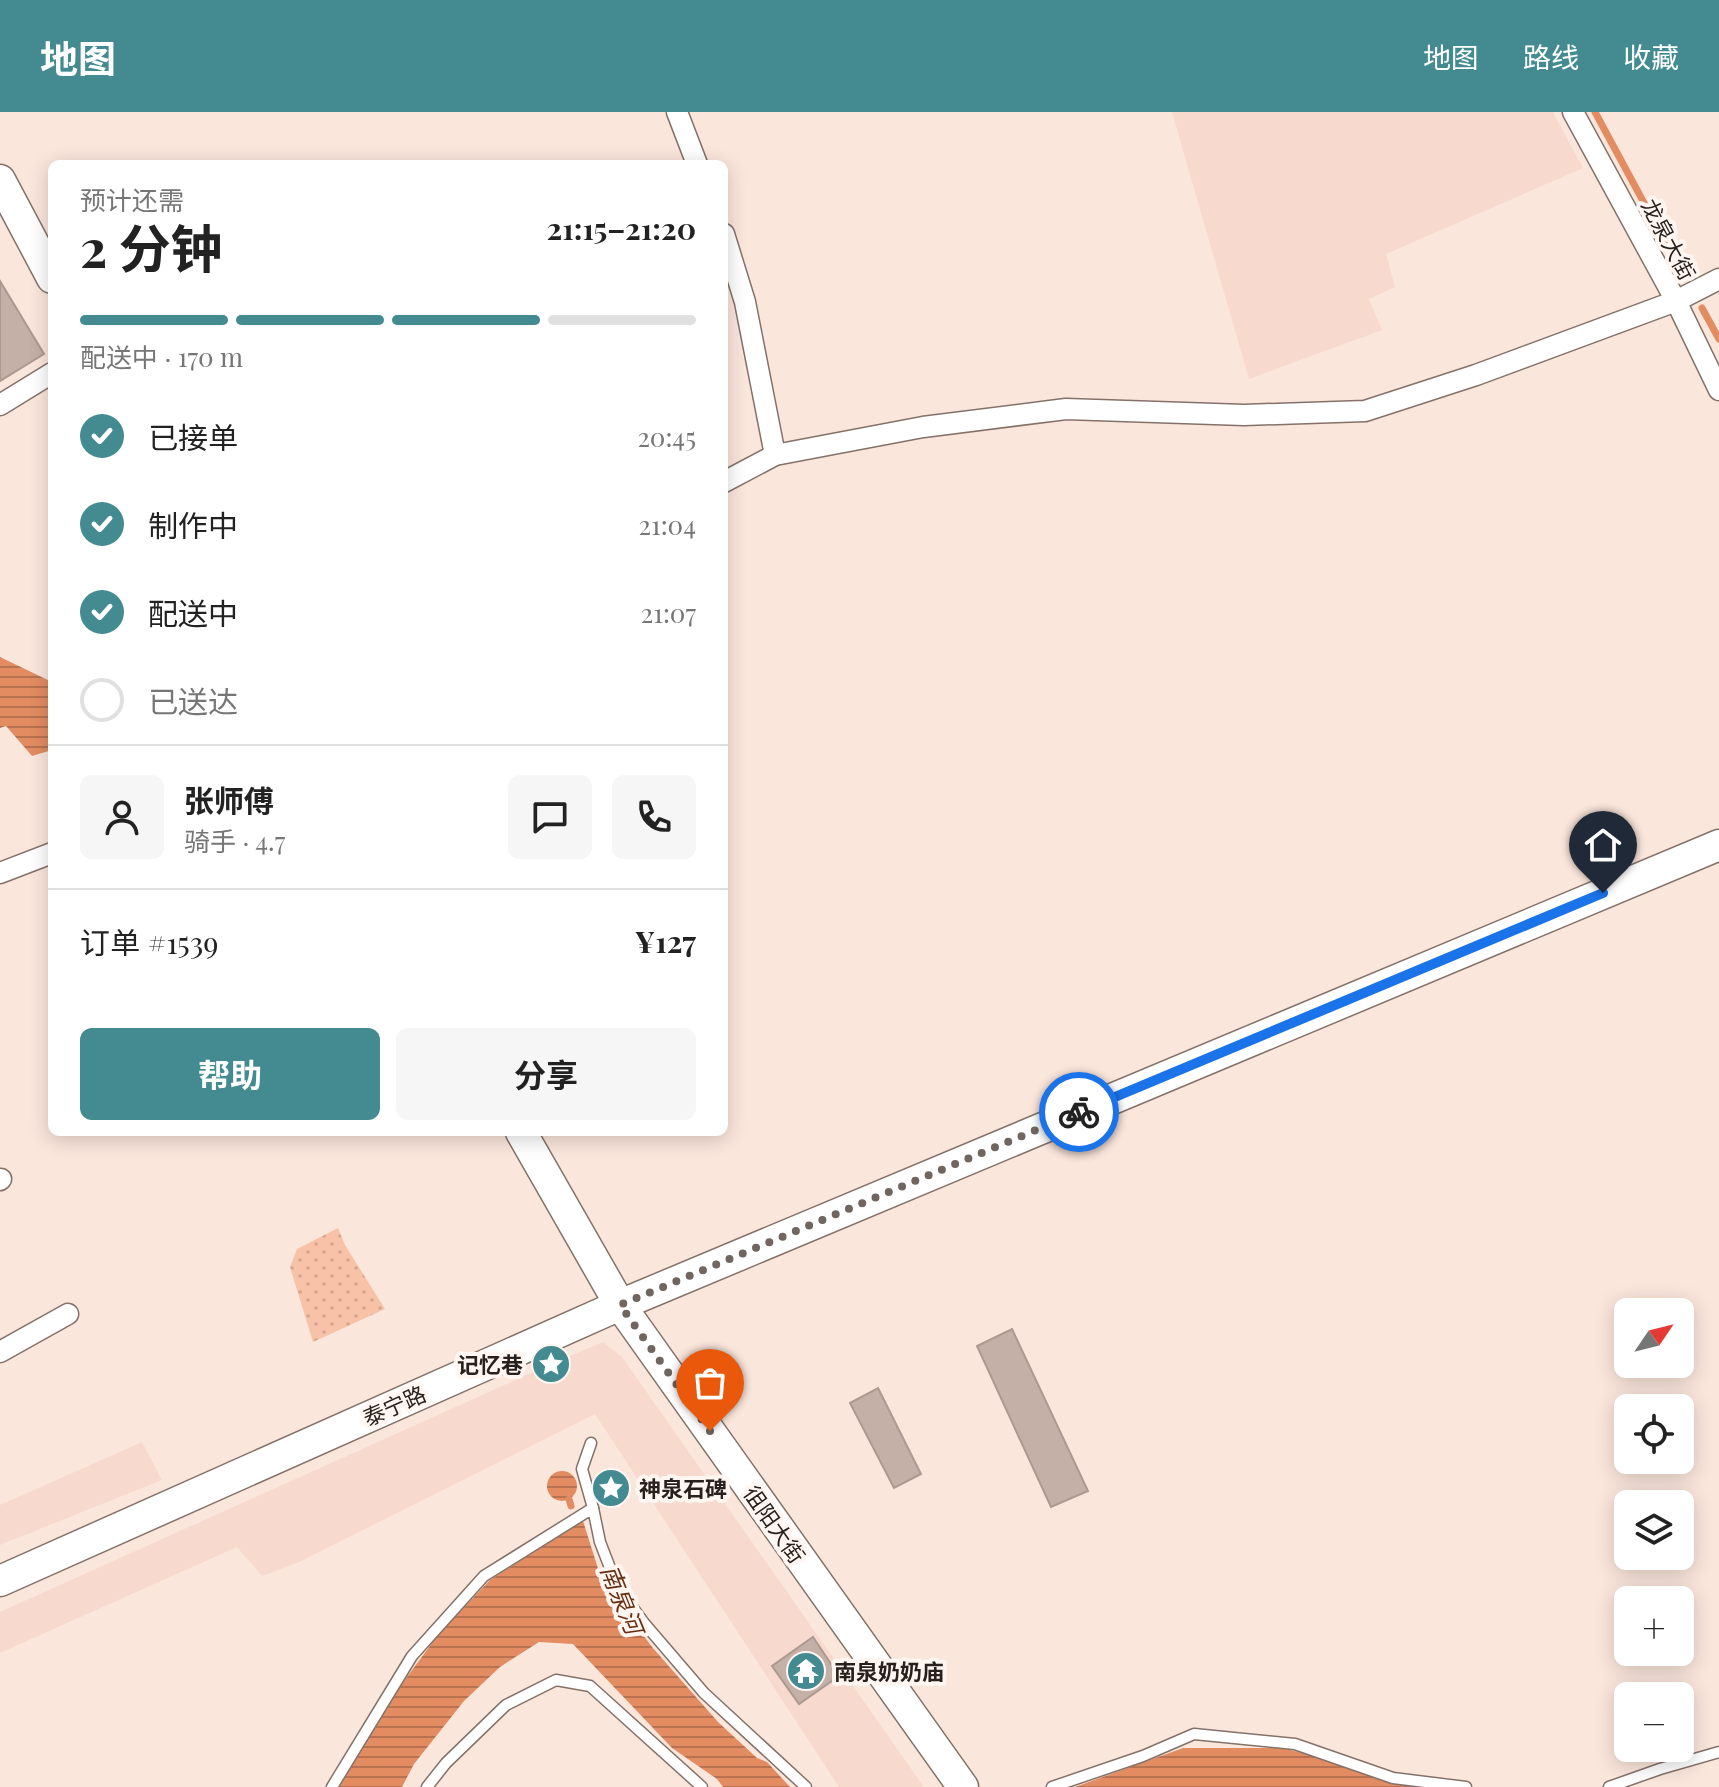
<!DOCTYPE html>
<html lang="zh">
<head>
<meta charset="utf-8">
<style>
	body { margin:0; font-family:"Playfair Display","Noto Sans SC",serif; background:#f6f6f6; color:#222; height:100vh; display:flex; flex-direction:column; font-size:30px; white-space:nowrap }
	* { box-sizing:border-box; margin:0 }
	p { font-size:26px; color:#767676 }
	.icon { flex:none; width:44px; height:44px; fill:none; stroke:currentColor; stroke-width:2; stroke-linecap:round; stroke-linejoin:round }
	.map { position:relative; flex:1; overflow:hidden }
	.panel { position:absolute; left:48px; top:48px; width:680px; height:976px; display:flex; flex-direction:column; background:#fff; border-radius:12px; box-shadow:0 4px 20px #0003 }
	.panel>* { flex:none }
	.needle { width:52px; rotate:55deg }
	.tools { position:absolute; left:1614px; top:1186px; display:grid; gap:16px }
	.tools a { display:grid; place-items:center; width:80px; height:80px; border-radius:12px; background:#fff; box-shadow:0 4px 20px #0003; font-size:40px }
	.pin { position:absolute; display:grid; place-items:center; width:68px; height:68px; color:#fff; margin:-82px -34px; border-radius:50% 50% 50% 0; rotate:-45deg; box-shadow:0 0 8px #0007 }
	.pin .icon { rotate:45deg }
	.courier { position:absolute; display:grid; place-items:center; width:80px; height:80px; margin:-40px; border:6px solid #1a73e8; border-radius:50%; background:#fff; color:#222; box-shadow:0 2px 10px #0007 }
	.summary em { font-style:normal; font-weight:700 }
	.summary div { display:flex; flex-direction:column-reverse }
	.summary { display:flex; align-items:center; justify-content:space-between; height:136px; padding:0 32px }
	h1 { font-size:52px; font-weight:700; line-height:60px }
	.bar { display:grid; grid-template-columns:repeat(4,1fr); gap:12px 8px; align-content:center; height:96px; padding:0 32px }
	.bar i { height:10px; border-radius:6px; background:#e0e0e0 }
	.bar .active { background:#438b91 }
	.bar p { grid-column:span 4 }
	.line { display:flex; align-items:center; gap:20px; padding:0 32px; border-top:2px solid #e0e0e0 }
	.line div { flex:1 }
	.round { display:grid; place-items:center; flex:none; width:84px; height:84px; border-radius:12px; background:#f6f6f6 }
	ol { padding:0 32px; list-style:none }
	li { display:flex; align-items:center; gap:24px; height:88px }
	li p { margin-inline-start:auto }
	li .icon { padding:8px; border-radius:50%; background:#438b91; color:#fff; stroke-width:4 }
	li:last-child { color:#767676 }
	li i { width:44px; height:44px; border:4px solid #e0e0e0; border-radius:50% }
	.cta { display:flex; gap:16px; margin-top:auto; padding:16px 32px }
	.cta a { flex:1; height:92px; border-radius:12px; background:#438b91; color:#fff; font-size:32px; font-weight:700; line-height:92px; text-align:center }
	.cta a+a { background:#f6f6f6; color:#222 }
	header { display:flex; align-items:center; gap:48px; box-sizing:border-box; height:112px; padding:0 40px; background:#438b91; color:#fff }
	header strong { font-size:38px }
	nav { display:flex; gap:44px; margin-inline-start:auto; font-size:28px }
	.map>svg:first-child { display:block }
</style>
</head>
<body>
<header>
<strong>地图</strong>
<nav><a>地图</a><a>路线</a><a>收藏</a></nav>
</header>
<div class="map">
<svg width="1719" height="1675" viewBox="0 0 1719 1675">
	<defs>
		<pattern id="grass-dots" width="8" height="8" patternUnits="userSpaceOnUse" patternTransform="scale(2)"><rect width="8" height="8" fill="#f8c2a8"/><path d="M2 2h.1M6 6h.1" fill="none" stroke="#d5a690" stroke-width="1.8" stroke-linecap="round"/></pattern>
		<pattern id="water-rules" width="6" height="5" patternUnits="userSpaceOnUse" patternTransform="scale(2)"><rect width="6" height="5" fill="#e38c62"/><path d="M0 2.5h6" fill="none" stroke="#b87250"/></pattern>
	</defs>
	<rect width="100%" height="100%" fill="#fbe6dc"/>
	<g fill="#f7dacd">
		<path d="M1172,0h381l30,56 -197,86 9,33 -26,12 13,31 -133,49z"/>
		<path d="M603,1230l19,15 302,430h-85l-244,-373 -296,148 -37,14 -25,-29 -237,106v-41l551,-248z"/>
		<path d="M142,1330l20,38 -162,65v-40z"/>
	</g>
	<path fill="url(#grass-dots)" d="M338,1116l7,17 40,64 -72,33 -23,-75 7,-18z"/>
	<g fill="url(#water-rules)">
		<path d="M0,545l52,25v68l-20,6 -26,-30 -6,2z"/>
		<circle cx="562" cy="1374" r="15"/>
		<path d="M583,1409l18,57 51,69 66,75 39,36 10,4 23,25h-67l-6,-8 -45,-31 -99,-104 -34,-2 -39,25 -36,34 -50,63 -12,23h-63l65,-106 34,-46 52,-55z"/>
		<path d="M1183,1636h100l35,9 72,25 46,5h-361z"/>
	</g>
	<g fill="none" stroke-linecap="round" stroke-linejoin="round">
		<g stroke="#e38c62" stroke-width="7">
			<path d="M1595,0l89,165"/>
			<path d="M1702,196l17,31"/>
			<path d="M569,1387l2,7"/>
		</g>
	</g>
	<g fill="#c4b0a7" stroke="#ac9990" stroke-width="2">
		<path d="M0,169l44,73 -44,27z"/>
		<path d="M1012,1217l76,162 -37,16 -74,-161z"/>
		<path d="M878,1276l43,86 -27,14 -44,-85z"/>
		<path d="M813,1525l26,39 -40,28 -27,-38z"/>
	</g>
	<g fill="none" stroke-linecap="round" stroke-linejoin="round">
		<g stroke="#847269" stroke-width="13">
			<g id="lane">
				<path d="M591,1331l-9,26 11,39"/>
				<path d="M332,1675l80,-131 72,-80 109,-68 7,34 17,44 27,37 60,70 102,94"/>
				<path d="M427,1675l19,-24 60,-58 50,-25 34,6 112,101"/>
				<path d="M1052,1675l91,-31 51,-22 101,10 98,34 73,9"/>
				<path d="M1609,1675l51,-18 59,-17"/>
			</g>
		</g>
		<g stroke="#847269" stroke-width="23">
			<g id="street">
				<path d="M677,0l20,52"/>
				<path d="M1573,0l103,189 43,89"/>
				<path d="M724,122l21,68 30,153"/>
				<path d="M0,293l52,-32"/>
				<path d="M724,370l51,-27 148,-28 143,-18 178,6 121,-4 111,-36 200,-74 43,-22"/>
				<path d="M0,761l52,-20"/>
				<path d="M0,1068l1,-1"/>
				<path d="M0,1240l68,-38"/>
			</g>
		</g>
		<g stroke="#847269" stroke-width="33">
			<g id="secondary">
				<path d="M0,68l52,98"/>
				<path d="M521,1020l99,173 343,482"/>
				<path d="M0,1469l620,-276 1099,-460"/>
			</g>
		</g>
		<use href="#lane" stroke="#fff" stroke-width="10"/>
		<use href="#street" stroke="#fff" stroke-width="20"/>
		<use href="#secondary" stroke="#fff" stroke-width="30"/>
	</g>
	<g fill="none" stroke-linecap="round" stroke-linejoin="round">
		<path stroke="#71655f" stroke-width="8" stroke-dasharray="0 14.4" d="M710,1319l-90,-126 459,-193"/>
		<path stroke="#1a73e8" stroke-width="10" d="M1079,1000l524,-219"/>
	</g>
	<defs>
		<g id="sight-disc" transform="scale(2)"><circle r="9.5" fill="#438b91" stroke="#fff6f2"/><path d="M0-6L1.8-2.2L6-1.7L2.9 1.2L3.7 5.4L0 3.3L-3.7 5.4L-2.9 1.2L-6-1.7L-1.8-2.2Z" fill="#fff"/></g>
		<g id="temple-disc" transform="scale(2)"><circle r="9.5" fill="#438b91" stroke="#fff6f2"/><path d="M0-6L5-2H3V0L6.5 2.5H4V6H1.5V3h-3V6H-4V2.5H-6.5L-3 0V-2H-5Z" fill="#fff"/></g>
	</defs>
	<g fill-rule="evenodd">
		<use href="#sight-disc" x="551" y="1252"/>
		<use href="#sight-disc" x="611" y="1376"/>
		<use href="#temple-disc" x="806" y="1559"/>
	</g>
	<g text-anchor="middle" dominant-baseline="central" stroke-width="8" stroke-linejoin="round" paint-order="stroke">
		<g font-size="22" fill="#27201c" stroke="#fff6f2">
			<text transform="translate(1669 127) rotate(62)">龙泉大街</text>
			<text transform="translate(394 1293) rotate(-24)">泰宁路</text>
			<text transform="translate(775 1412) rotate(55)">徂阳大街</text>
		</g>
		<g font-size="22" font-weight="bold" fill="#27201c" stroke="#fff6f2" text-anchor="start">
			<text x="523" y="1252" text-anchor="end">记忆巷</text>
			<text x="639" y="1376">神泉石碑</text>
			<text x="834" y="1559">南泉奶奶庙</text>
		</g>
		<g font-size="24" font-style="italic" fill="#683011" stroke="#fff6f2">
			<text transform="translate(623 1487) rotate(68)">南泉河</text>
		</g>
	</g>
</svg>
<div class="tools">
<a><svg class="needle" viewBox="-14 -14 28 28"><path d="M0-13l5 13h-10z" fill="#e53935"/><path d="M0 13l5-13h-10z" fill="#767676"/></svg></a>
<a><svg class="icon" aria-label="locate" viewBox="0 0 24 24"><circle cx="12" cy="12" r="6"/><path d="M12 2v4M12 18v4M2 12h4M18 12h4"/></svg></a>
<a><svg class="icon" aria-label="layers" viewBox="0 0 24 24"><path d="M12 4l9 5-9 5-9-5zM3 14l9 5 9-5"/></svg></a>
<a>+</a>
<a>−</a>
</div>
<div class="pin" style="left:710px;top:1319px;background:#ea580c"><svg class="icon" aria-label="bag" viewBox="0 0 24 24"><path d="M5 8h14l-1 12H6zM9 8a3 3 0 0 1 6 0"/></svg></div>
<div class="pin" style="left:1603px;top:781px;background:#1f2937"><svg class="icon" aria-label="home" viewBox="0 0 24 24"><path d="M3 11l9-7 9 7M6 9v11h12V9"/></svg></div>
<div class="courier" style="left:1079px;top:1000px"><svg class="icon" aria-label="bike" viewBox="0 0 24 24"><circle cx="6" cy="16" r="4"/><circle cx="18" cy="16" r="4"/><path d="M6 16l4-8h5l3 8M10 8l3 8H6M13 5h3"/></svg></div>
<section class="panel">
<div class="summary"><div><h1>2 分钟</h1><p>预计还需</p></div><em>21:15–21:20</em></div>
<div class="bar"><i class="active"></i><i class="active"></i><i class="active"></i><i></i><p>配送中 · 170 m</p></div>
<ol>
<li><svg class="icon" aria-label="check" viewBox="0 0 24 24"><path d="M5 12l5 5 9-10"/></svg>已接单<p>20:45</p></li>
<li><svg class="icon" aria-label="check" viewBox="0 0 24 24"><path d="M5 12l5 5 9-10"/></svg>制作中<p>21:04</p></li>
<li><svg class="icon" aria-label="check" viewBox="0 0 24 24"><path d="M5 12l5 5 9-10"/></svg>配送中<p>21:07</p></li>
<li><i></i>已送达</li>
</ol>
<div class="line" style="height:144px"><a class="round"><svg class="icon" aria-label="person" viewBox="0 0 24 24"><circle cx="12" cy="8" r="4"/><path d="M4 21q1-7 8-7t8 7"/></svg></a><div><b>张师傅</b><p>骑手 · 4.7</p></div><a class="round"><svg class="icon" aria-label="chat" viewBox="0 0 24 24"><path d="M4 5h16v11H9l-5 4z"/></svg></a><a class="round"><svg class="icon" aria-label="phone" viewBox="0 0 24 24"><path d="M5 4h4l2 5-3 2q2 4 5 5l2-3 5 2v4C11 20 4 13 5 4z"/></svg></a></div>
<div class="line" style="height:104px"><div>订单 #1539</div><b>¥127</b></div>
<div class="cta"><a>帮助</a><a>分享</a></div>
</section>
</div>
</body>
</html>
